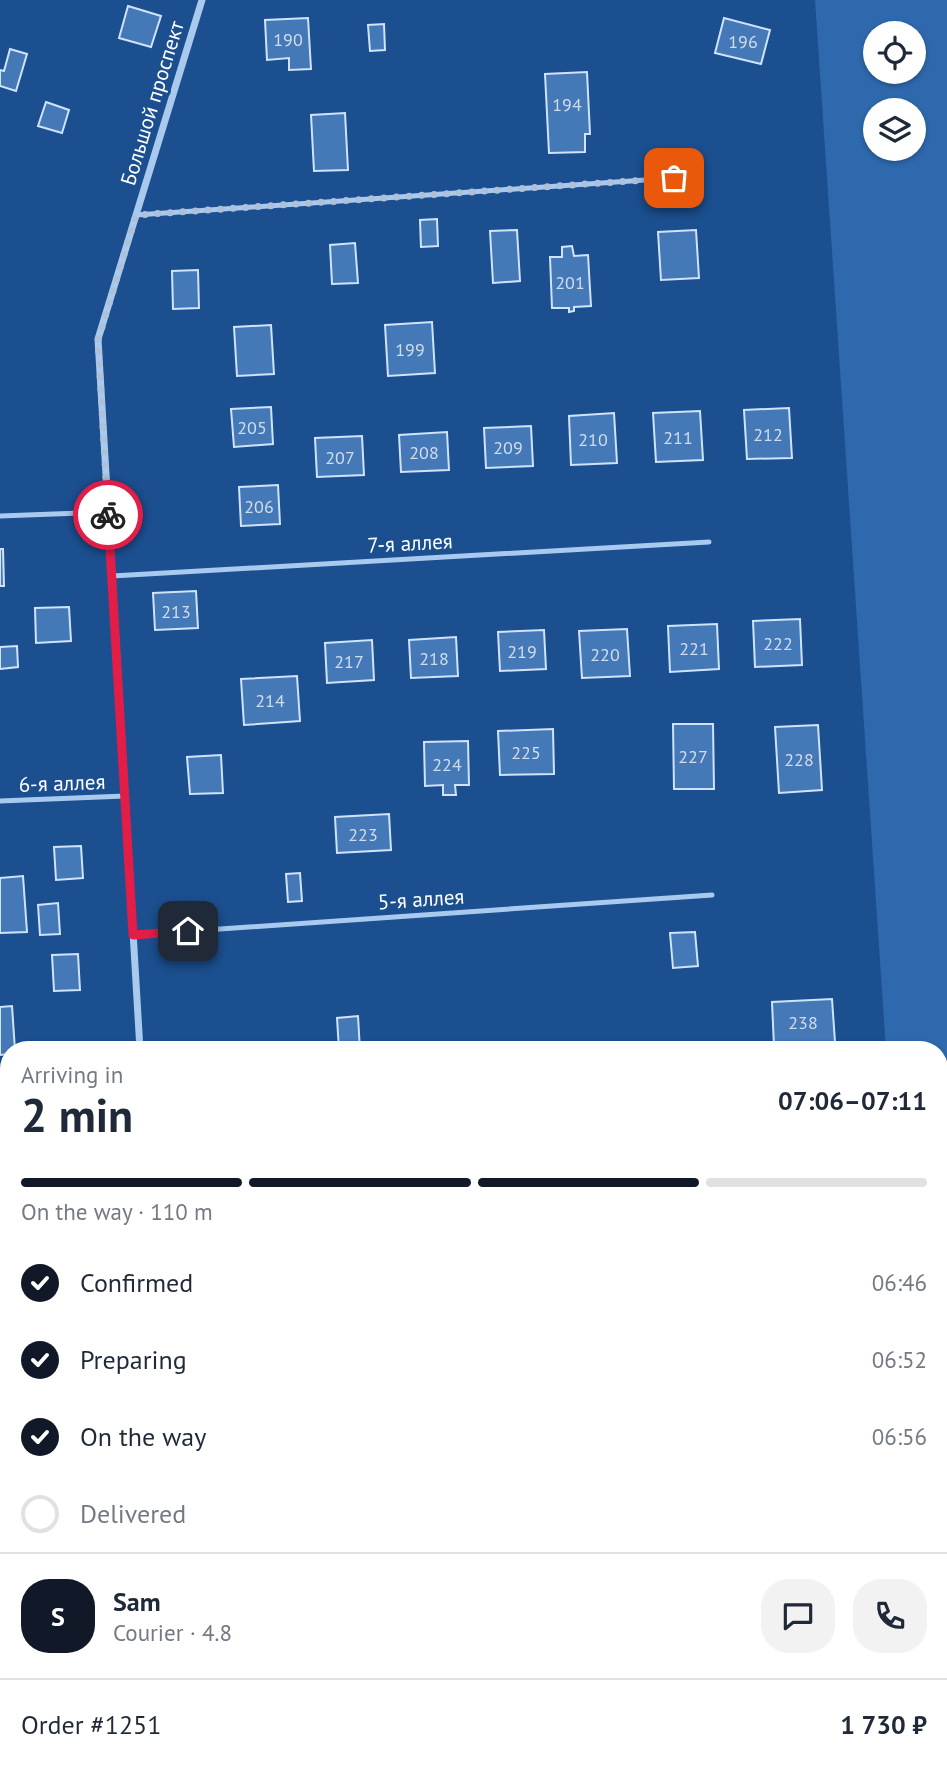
<!DOCTYPE html>
<html lang="en">
<head>
<meta charset="utf-8">
<style>
	body { margin:0; font-family:"PT Sans",sans-serif; background:#f2f2f3; color:#1f2937; height:100vh; display:flex; flex-direction:column; font-size:26px; white-space:nowrap }
	* { box-sizing:border-box; margin:0 }
	p { font-size:23px; color:#747a83 }
	.icon { flex:none; width:38px; height:38px; fill:none; stroke:currentColor; stroke-width:2; stroke-linecap:round; stroke-linejoin:round }
	.map { position:relative; flex:1; overflow:hidden }
	.drawer { position:absolute; left:0px; top:1041px; width:948px; height:744px; display:flex; flex-direction:column; background:#fff; border-radius:28px 28px 0 0; box-shadow:0 2px 5px #0004 }
	.drawer>* { flex:none }
	.fabs { position:absolute; left:863px; top:21px; display:grid; gap:14px }
	.fabs a { display:grid; place-items:center; width:63px; height:63px; border-radius:50%; background:#fff; box-shadow:0 2px 5px #0004; font-size:35px }
	.pin { position:absolute; display:grid; place-items:center; width:60px; height:60px; color:#fff; margin:-30px; border-radius:14px; box-shadow:0 4px 10px #0006 }
	.courier { position:absolute; display:grid; place-items:center; width:70px; height:70px; margin:-35px; border:5px solid #e11d48; border-radius:50%; background:#fff; color:#222; box-shadow:0 2px 9px #0007 }
	.overview em { font-style:normal; font-weight:700 }
	.overview div { display:flex; flex-direction:column-reverse }
	.overview { display:flex; align-items:center; justify-content:space-between; height:119px; padding:0 21px }
	h1 { font-size:46px; font-weight:700; line-height:52px }
	.bar { display:grid; grid-template-columns:repeat(4,1fr); gap:10px 7px; align-content:center; height:84px; padding:0 21px }
	.bar i { height:9px; border-radius:5px; background:#e0e1e3 }
	.bar .active { background:#111827 }
	.bar p { grid-column:span 4 }
	.line { display:flex; align-items:center; gap:18px; padding:0 21px; border-top:2px solid #e0e1e3 }
	.line div { flex:1 }
	.round { display:grid; place-items:center; flex:none; width:74px; height:74px; border-radius:28px; background:#f2f2f3 }
	ol { padding:0 21px; list-style:none }
	li { display:flex; align-items:center; gap:21px; height:77px }
	li p { margin-inline-start:auto }
	li .icon { padding:7px; border-radius:50%; background:#111827; color:#fff; stroke-width:4 }
	li:last-child { color:#747a83 }
	li i { width:38px; height:38px; border:4px solid #e0e1e3; border-radius:50% }
	.map>svg:first-child { display:block }
</style>
</head>
<body>
<div class="map">
<svg width="947" height="1784" viewBox="0 0 947 1784">
	<rect width="100%" height="100%" fill="#1b4f8f"/>
	<path fill="#2e69ad" fill-rule="evenodd" d="M815,0h132v1767h-7v-717h-54zM875,33h39v39h-39zM875,110h39v39h-39z"/>
	<g fill="#4478b7" stroke="#cfe3fa" stroke-width="2">
		<path d="M128,6l33,10 -10,31 -32,-9z"/>
		<path d="M308,18l3,51 -22,1v-12l-22,2 -2,-40z"/>
		<path d="M724,18l46,12 -9,34 -46,-11z"/>
		<path d="M384,24l1,26 -15,1 -2,-26z"/>
		<path d="M10,49l17,5 -11,37 -16,-5v-16l4,1z"/>
		<path d="M587,72l3,62h-5v18l-36,1 -4,-79z"/>
		<path d="M46,102l23,8 -7,23 -24,-7z"/>
		<path d="M345,113l3,57 -34,1 -3,-56z"/>
		<path d="M437,219l1,27 -17,1 -1,-27z"/>
		<path d="M517,230l3,51 -27,2 -3,-52z"/>
		<path d="M696,230l3,48 -38,2 -3,-48z"/>
		<path d="M355,243l3,40 -26,1 -2,-39z"/>
		<path d="M572,246l2,10 14,-1 3,51 -17,1v4l-5,1v-4h-17l-2,-51h12v-10z"/>
		<path d="M198,270l1,38 -26,1 -1,-38z"/>
		<path d="M432,322l3,51 -47,3 -3,-51z"/>
		<path d="M271,325l3,49 -37,2 -3,-49z"/>
		<path d="M271,407l2,37 -39,3 -3,-38z"/>
		<path d="M789,408l3,50 -45,1 -3,-49z"/>
		<path d="M700,411l3,49 -47,2 -3,-49z"/>
		<path d="M614,413l3,50 -46,2 -2,-49z"/>
		<path d="M531,426l2,40 -47,2 -2,-40z"/>
		<path d="M447,432l2,38 -48,2 -2,-37z"/>
		<path d="M362,436l2,39 -47,2 -2,-39z"/>
		<path d="M278,485l2,39 -39,2 -2,-39z"/>
		<path d="M0,549h3l1,37h-4z"/>
		<path d="M196,591l2,37 -43,2 -2,-37z"/>
		<path d="M69,607l2,34 -35,2 -1,-35z"/>
		<path d="M800,619l2,46 -47,2 -2,-46z"/>
		<path d="M717,624l2,45 -49,3 -2,-46z"/>
		<path d="M627,629l3,47 -48,2 -3,-47z"/>
		<path d="M544,630l2,39 -46,2 -2,-39z"/>
		<path d="M456,637l2,39 -47,2 -2,-38z"/>
		<path d="M372,640l2,40 -47,3 -2,-40z"/>
		<path d="M17,646l1,21 -18,2v-22z"/>
		<path d="M297,676l3,45 -56,4 -3,-46z"/>
		<path d="M673,724h40l1,65h-40z"/>
		<path d="M818,725l4,65 -43,3 -4,-66z"/>
		<path d="M553,729l1,45 -54,1 -2,-44z"/>
		<path d="M468,741l1,44h-14l1,10h-13v-10l-18,1 -1,-44z"/>
		<path d="M221,755l2,38 -33,1 -3,-37z"/>
		<path d="M389,814l2,36 -54,3 -2,-36z"/>
		<path d="M81,846l2,32 -27,2 -2,-33z"/>
		<path d="M300,873l2,28 -14,1 -2,-28z"/>
		<path d="M23,876l4,56 -27,1v-55z"/>
		<path d="M58,903l2,31 -20,1 -2,-30z"/>
		<path d="M695,932l3,34 -25,2 -3,-35z"/>
		<path d="M78,954l2,36 -26,1 -2,-36z"/>
		<path d="M832,999l3,43 -61,4 -2,-44z"/>
		<path d="M12,1006l3,44h-6v4l-9,1v-48z"/>
		<path d="M358,1016l2,34h-21l-2,-32z"/>
		<path d="M0,1342h9v21l-9,1z"/>
		<path d="M3,1743h6v33l28,1 -32,2z"/>
		<rect x="560" y="1776" width="33" height="8"/>
	</g>
	<g fill="none" stroke-linecap="round" stroke-linejoin="round">
		<g stroke="#a9c9ee" stroke-width="5">
			<path d="M136,215l538,-37"/>
			<path d="M0,516l108,-4"/>
			<path d="M112,576l597,-34"/>
			<path d="M0,801l125,-5"/>
			<path d="M133,935l579,-40"/>
			<path d="M0,1096h9"/>
			<path d="M0,1391h9"/>
			<path d="M0,1709h9"/>
		</g>
		<g stroke="#a9c9ee" stroke-width="7">
			<path d="M140,1050l-42,-711 104,-339"/>
			<path d="M179,1776v8"/>
		</g>
	</g>
	<g fill="none" stroke-linecap="round" stroke-linejoin="round">
		<path stroke="#afc1d8" stroke-width="7" stroke-dasharray="0 12.6" d="M108,515l-10,-175 38,-125 538,-37"/>
		<path stroke="#e11d48" stroke-width="9" d="M108,515l25,420 55,-4"/>
	</g>
	<g text-anchor="middle" dominant-baseline="central" stroke-width="6" stroke-linejoin="round" paint-order="stroke">
		<g font-size="18" fill="#d0dded">
			<text x="288" y="39">190</text>
			<text x="743" y="41">196</text>
			<text x="567" y="104">194</text>
			<text x="570" y="282">201</text>
			<text x="410" y="349">199</text>
			<text x="252" y="427">205</text>
			<text x="768" y="434">212</text>
			<text x="678" y="437">211</text>
			<text x="593" y="439">210</text>
			<text x="508" y="447">209</text>
			<text x="424" y="452">208</text>
			<text x="340" y="457">207</text>
			<text x="259" y="506">206</text>
			<text x="176" y="611">213</text>
			<text x="778" y="643">222</text>
			<text x="694" y="648">221</text>
			<text x="522" y="651">219</text>
			<text x="605" y="654">220</text>
			<text x="434" y="658">218</text>
			<text x="349" y="661">217</text>
			<text x="270" y="700">214</text>
			<text x="526" y="752">225</text>
			<text x="693" y="756">227</text>
			<text x="799" y="759">228</text>
			<text x="447" y="764">224</text>
			<text x="363" y="834">223</text>
			<text x="803" y="1022">238</text>
		</g>
		<g font-size="21" fill="#fff" stroke="#1b4f8f">
			<text transform="translate(152 103) rotate(-73)">Большой проспект</text>
			<text transform="translate(410 543) rotate(-3)">7-я аллея</text>
			<text transform="translate(62 783) rotate(-2)">6-я аллея</text>
			<text transform="translate(421 899) rotate(-4)">5-я аллея</text>
		</g>
	</g>
</svg>
<div class="fabs">
<a><svg class="icon" aria-label="locate" viewBox="0 0 24 24"><circle cx="12" cy="12" r="6"/><path d="M12 2v4M12 18v4M2 12h4M18 12h4"/></svg></a>
<a><svg class="icon" aria-label="layers" viewBox="0 0 24 24"><path d="M12 4l9 5-9 5-9-5zM3 14l9 5 9-5"/></svg></a>
</div>
<div class="pin" style="left:674px;top:178px;background:#ea580c"><svg class="icon" aria-label="bag" viewBox="0 0 24 24"><path d="M5 8h14l-1 12H6zM9 8a3 3 0 0 1 6 0"/></svg></div>
<div class="pin" style="left:188px;top:931px;background:#1f2937"><svg class="icon" aria-label="home" viewBox="0 0 24 24"><path d="M3 11l9-7 9 7M6 9v11h12V9"/></svg></div>
<div class="courier" style="left:108px;top:515px"><svg class="icon" aria-label="bike" viewBox="0 0 24 24"><circle cx="6" cy="16" r="4"/><circle cx="18" cy="16" r="4"/><path d="M6 16l4-8h5l3 8M10 8l3 8H6M13 5h3"/></svg></div>
<section class="drawer">
<div class="overview"><div><h1>2 min</h1><p>Arriving in</p></div><em>07:06–07:11</em></div>
<div class="bar"><i class="active"></i><i class="active"></i><i class="active"></i><i></i><p>On the way · 110 m</p></div>
<ol>
<li><svg class="icon" aria-label="check" viewBox="0 0 24 24"><path d="M5 12l5 5 9-10"/></svg>Confirmed<p>06:46</p></li>
<li><svg class="icon" aria-label="check" viewBox="0 0 24 24"><path d="M5 12l5 5 9-10"/></svg>Preparing<p>06:52</p></li>
<li><svg class="icon" aria-label="check" viewBox="0 0 24 24"><path d="M5 12l5 5 9-10"/></svg>On the way<p>06:56</p></li>
<li><i></i>Delivered</li>
</ol>
<div class="line" style="height:126px"><b class="round" style="background:#111827;color:#fff">S</b><div><b>Sam</b><p>Courier · 4.8</p></div><a class="round"><svg class="icon" aria-label="chat" viewBox="0 0 24 24"><path d="M4 5h16v11H9l-5 4z"/></svg></a><a class="round"><svg class="icon" aria-label="phone" viewBox="0 0 24 24"><path d="M5 4h4l2 5-3 2q2 4 5 5l2-3 5 2v4C11 20 4 13 5 4z"/></svg></a></div>
<div class="line" style="height:91px"><div>Order #1251</div><b>1 730 ₽</b></div>
</section>
</div>
</body>
</html>
